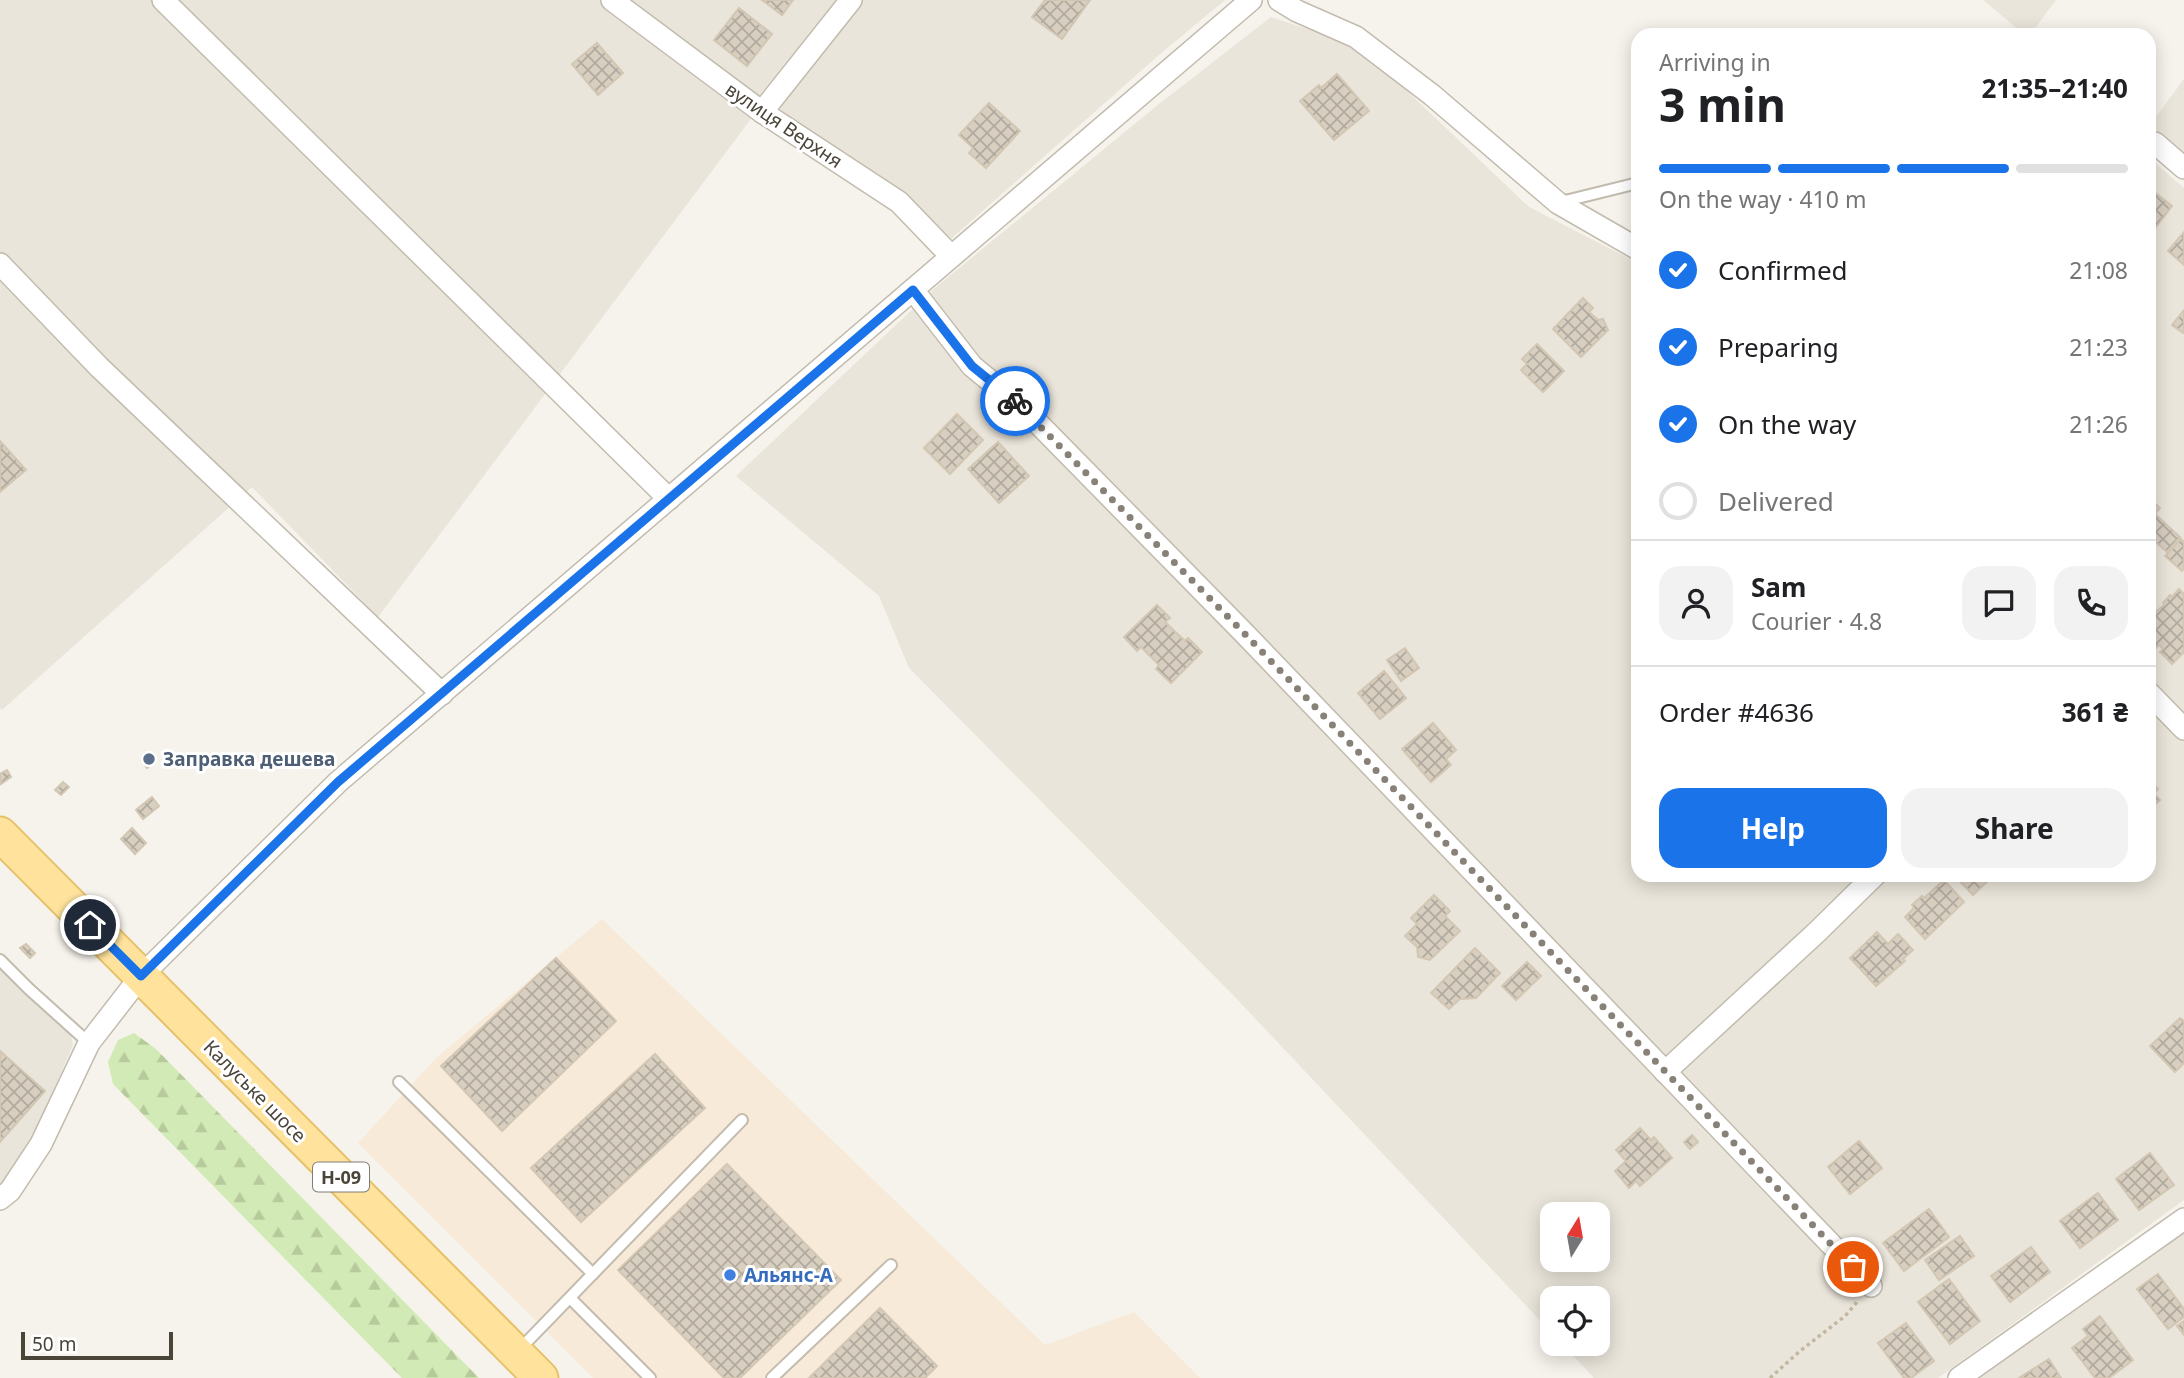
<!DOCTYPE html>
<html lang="en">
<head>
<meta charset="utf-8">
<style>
	body { margin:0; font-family:"Noto Sans",sans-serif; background:#f2f2f2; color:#202124; height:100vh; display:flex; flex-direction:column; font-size:26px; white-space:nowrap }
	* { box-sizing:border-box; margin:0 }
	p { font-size:23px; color:#757577 }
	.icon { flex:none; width:38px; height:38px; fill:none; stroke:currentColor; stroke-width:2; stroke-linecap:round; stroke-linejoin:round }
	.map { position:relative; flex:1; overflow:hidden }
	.details { position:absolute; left:1631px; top:28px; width:525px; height:854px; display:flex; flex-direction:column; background:#fff; border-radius:21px; box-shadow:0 4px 18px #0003 }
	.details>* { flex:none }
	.needle { width:46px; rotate:11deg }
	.controls { position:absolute; left:1540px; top:1202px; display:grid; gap:14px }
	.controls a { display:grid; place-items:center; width:70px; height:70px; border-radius:14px; background:#fff; box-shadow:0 4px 18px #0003; font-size:35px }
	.scale { position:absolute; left:21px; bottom:18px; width:152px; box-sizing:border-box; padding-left:7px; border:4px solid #4b4439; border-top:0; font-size:19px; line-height:24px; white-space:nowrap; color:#4b4439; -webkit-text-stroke:5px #fff; paint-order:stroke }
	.pin { position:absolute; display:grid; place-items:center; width:60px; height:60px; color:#fff; margin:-30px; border:4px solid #fff; border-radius:50%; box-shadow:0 2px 7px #0007 }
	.courier { position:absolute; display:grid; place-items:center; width:70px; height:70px; margin:-35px; border:5px solid #1a73e8; border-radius:50%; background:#fff; color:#222; box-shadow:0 2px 9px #0007 }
	.summary em { font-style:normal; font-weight:700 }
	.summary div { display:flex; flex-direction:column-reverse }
	.summary { display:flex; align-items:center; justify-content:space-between; height:119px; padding:0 28px }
	h1 { font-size:46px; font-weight:700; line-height:52px }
	.bar { display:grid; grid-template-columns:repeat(4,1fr); gap:10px 7px; align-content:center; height:84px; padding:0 28px }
	.bar i { height:9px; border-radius:5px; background:#e0e0e0 }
	.bar .on { background:#1a73e8 }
	.bar p { grid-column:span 4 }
	.line { display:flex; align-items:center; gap:18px; padding:0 28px; border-top:2px solid #e0e0e0 }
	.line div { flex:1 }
	.round { display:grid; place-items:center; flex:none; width:74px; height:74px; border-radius:21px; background:#f2f2f2 }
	ol { padding:0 28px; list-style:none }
	li { display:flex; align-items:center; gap:21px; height:77px }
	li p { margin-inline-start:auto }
	li .icon { padding:7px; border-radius:50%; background:#1a73e8; color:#fff; stroke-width:4 }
	li:last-child { color:#757577 }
	li i { width:38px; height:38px; border:4px solid #e0e0e0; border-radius:50% }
	.action { display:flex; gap:14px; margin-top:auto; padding:14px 28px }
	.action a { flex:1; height:80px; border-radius:21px; background:#1a73e8; color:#fff; font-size:28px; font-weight:700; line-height:80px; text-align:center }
	.action a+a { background:#f2f2f2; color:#202124 }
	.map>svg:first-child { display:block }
</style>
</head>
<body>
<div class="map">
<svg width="2184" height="1378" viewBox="0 0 2184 1378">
	<defs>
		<pattern id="forest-firs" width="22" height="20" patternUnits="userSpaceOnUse" patternTransform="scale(1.75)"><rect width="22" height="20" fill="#d2eab5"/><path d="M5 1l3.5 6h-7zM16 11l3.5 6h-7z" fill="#b6ca9c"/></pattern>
		<pattern id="building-cross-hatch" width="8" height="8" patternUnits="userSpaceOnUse" patternTransform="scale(1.75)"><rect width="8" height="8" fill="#d8cfc1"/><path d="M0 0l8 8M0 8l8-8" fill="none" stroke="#b1aa9e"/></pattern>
	</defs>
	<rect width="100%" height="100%" fill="#f6f3ec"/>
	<g fill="#eae5da" fill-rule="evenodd">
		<path d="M0,0h840l-462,617 -126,-130 -250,223 -2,-2z"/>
		<path d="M861,0h364l-66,55 -207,183 -11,-3 -158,-118 -3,-9 5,-13z"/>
		<path d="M1983,0h73l-26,35h-5z"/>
		<path d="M1271,17l78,26 55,45 125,119 109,56v612h511v-171l35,37v459l-246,178h-344l-32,-34h36v-46h-46v35l-319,-338 -324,-327 -30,-72 -143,-120 199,-188 219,-180zM1552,1214h46v46h-46z"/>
		<path d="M2184,79v75l-34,-29z"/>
		<path d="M2149,158l35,30v532l-35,-37z"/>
		<path d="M0,957l69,66 4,22 -41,94 -32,46z"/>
		<path d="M2184,1228v150h-212z"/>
	</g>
	<path fill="#f7ead8" d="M602,919l443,426 89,-33 66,66h-607l-235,-235 78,-85z"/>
	<path fill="url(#forest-firs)" d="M134,1033l22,16 323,329h-77l-289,-294 -5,-22 10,-22z"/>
	<g fill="url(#building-cross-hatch)" stroke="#d3c7b4" stroke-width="2">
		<path d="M762,0h31l-11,15z"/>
		<path d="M1045,0h45l-28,39 -30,-22z"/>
		<path d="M739,8l33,26 -25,32 -33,-26z"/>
		<path d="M597,43l26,30 -25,22 -26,-31z"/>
		<path d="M1337,74l32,37 -35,29 -34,-39 19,-16 2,3z"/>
		<path d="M989,103l31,28 -34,37 -17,-15 4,-5 -14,-13z"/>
		<path d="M2149,188l23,18 -23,30z"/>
		<path d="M2184,232v33l-16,-14z"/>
		<path d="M1583,298l10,10 -4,4 9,8 5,-1 5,11 -27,27 -28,-28z"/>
		<path d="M2184,310v22l-1,1 -11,-8z"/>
		<path d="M1537,344l27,27 -21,21 -22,-22 6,-6 -5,-5z"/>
		<path d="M957,414l26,26 -33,34 -26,-26z"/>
		<path d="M0,441l26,29 -26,22z"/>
		<path d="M998,442l31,34 -30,27 -31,-34z"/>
		<path d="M2149,498l11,10 -5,6 25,23 -13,15 -18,-16z"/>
		<path d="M2181,539l3,3v26l-2,3 -17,-15z"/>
		<path d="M2179,589l5,5v58l-12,12 -12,-12 3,-3 -4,-4 -4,4 -6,-6v-26l15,-12 -1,-2 7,-8 2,2z"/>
		<path d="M1157,605l13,13 -5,4 20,19 3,-3 14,14 -31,31 -15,-14 3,-4 -18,-18 -4,4 -13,-14z"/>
		<path d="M1405,648l14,20 -18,13 -14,-21z"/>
		<path d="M1384,671l22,27 -26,21 -22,-26z"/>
		<path d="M1433,723l23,27 -10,9 5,6 -20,17 -29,-33z"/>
		<path d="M149,755l6,7 -8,6 -5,-7z"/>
		<path d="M7,770l4,7 -10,7 -1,-10z"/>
		<path d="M2149,780l9,9 -4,5 6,6 -11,10z"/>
		<path d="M63,782l6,5 -8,8 -6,-5z"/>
		<path d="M152,797l7,9 -16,13 -7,-9z"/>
		<path d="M132,828l14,15 -11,11 -14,-15z"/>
		<path d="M1954,875h40l-21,20z"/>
		<path d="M1944,880l20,22 -39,37 -20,-22 9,-9 -2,-3 10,-9 2,2z"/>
		<path d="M1434,895l16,16 -5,5 15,15 -30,29 -12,-3 -1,-10 -12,-11 12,-12 -6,-6z"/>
		<path d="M1877,932l11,12 10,-10 15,16 -10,9 2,2 -29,25 -26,-28z"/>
		<path d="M26,944l9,9 -5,5 -10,-10z"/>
		<path d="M1475,948l25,25 -24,25 -16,1 -11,10 -18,-16z"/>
		<path d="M556,958l60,63 -114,110 -61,-65z"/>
		<path d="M1527,962l14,14 -25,24 -14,-14z"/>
		<path d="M2180,1018l4,3v42l-9,9 -25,-26z"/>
		<path d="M0,1051l45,40 -45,51z"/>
		<path d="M655,1054l50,54 -124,114 -50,-54z"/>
		<path d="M1640,1128l11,12 3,-3 18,21 -32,28 -4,-5 -7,7 -14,-17 11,-10 -10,-11z"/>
		<path d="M1692,1135l6,7 -8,7 -6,-7z"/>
		<path d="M1859,1141l23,27 -32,26 -22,-27z"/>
		<path d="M2150,1153l24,32 -35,25 -23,-31z"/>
		<path d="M727,1164l114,116 -101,98h-16l-106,-108z"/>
		<path d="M2098,1193l20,27 -38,28 -20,-27z"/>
		<path d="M1929,1209l20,28 -45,34 -21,-28z"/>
		<path d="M1960,1236l14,20 -35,24 -14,-20z"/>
		<path d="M2031,1247l19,25 -40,30 -19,-26z"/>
		<path d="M2158,1274l26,35v8l-16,12 -31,-40z"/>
		<path d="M1949,1279l31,42 -30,23 -32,-42z"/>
		<path d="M880,1308l57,58 -12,12h-116z"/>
		<path d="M2100,1316l33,44 -24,18h-14l-23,-30 16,-12 -5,-7z"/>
		<path d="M2184,1321v14l-7,-9z"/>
		<path d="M1906,1323l28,38 -23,17h-7l-26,-35z"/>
		<path d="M2049,1359l12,19h-42z"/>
	</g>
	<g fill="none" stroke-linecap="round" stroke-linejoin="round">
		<g stroke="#c2bbae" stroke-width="14">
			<g id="service">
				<path d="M1561,202l77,-19"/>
				<path d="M0,960l29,29 60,54"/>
				<path d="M399,1082l194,192"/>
				<path d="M570,1298l80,80"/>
				<path d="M518,1351l224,-231"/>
				<path d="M772,1378l119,-113"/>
			</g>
		</g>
		<g stroke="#c2bbae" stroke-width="24">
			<g id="minor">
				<path d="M163,0l506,499"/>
				<path d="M612,0l150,112 137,90 52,54"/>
				<path d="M1279,0l18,11 59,26 76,58 126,108 80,46"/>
				<path d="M762,112l89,-112"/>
				<path d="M2155,143l29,25"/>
				<path d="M0,264l99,103 343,327"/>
				<path d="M913,290l59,76 51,42 221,225 627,653"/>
				<path d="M2149,693l35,36"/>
				<path d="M1665,1072l152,-140 58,-57"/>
				<path d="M0,1199l10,-8 31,-47 48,-101 52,-67 197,-194 913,-782"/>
				<path d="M1959,1378l225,-159"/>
			</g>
		</g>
		<g stroke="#e6c16a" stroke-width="37">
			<path id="primary" d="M0,834l541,544"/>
		</g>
		<path stroke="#c4b79f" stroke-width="3.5" stroke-dasharray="3.5 3.5" stroke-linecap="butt" d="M1770,1378l30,-27 45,-35 13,-15"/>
		<use href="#service" stroke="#fff" stroke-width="10"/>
		<use href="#minor" stroke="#fff" stroke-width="21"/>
		<use href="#primary" stroke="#ffe39c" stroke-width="33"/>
	</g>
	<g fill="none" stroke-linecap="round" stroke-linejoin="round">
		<path stroke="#878178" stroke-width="7" stroke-dasharray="0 12.6" d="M1015,401l229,232 609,634"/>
		<path stroke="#1a73e8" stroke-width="9" d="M90,925l51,51 197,-194 575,-492 59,76 43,35"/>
	</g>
	<circle fill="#5c6f8a" stroke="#fff" stroke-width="2.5" cx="149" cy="759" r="7"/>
	<circle fill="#3f7fe0" stroke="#fff" stroke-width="2.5" cx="730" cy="1275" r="7"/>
	<g text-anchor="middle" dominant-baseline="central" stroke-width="6" stroke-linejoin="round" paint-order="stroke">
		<rect fill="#fff" stroke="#817c74" stroke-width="2" x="313" y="1162.5" width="56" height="29" rx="5"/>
		<g font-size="18" font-weight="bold" fill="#4b4439">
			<text x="341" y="1177">Н-09</text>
		</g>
		<g font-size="19" fill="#4b4439" stroke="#fff">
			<text transform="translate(784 125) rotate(34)">вулиця Верхня</text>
			<text transform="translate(255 1091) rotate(45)">Калуське шосе</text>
		</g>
		<g font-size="19" font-weight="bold" fill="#4e5e75" stroke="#fff" text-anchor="start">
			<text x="163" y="759">Заправка дешева</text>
		</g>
		<g font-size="19" font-weight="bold" fill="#366cbe" stroke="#fff" text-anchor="start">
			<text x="744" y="1275">Альянс-А</text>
		</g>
	</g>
</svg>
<div class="controls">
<a><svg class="needle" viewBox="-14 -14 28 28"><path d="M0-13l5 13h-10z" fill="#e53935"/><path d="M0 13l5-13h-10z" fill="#757577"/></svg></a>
<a><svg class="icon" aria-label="locate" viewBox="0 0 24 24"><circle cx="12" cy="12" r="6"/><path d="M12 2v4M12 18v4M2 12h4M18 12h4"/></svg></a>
</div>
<div class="scale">50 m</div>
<div class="pin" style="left:1853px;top:1267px;background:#ea580c"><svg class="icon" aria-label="bag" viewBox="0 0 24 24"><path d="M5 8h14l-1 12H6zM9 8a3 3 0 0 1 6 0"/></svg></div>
<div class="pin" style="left:90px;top:925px;background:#1f2937"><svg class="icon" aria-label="home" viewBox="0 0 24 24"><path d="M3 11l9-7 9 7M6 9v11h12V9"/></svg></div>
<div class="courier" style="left:1015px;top:401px"><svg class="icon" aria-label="bike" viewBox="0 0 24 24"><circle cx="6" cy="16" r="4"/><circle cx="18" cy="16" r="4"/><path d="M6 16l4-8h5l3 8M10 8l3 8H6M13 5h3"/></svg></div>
<section class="details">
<div class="summary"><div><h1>3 min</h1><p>Arriving in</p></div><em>21:35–21:40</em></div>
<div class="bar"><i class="on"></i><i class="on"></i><i class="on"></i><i></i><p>On the way · 410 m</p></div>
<ol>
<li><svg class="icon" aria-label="check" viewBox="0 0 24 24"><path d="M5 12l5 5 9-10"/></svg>Confirmed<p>21:08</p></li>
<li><svg class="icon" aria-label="check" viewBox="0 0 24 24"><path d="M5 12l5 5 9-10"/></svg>Preparing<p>21:23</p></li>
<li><svg class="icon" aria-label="check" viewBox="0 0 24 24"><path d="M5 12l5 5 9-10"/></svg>On the way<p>21:26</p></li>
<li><i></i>Delivered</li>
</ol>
<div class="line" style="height:126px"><a class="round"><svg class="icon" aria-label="person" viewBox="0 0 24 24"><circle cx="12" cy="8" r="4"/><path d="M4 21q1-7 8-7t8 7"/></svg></a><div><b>Sam</b><p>Courier · 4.8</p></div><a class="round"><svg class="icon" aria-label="chat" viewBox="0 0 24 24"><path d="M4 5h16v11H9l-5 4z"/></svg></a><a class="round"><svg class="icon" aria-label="phone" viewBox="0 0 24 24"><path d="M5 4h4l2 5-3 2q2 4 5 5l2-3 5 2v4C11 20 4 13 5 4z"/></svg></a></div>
<div class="line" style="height:91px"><div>Order #4636</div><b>361 ₴</b></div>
<div class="action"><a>Help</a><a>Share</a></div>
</section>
</div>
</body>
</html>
